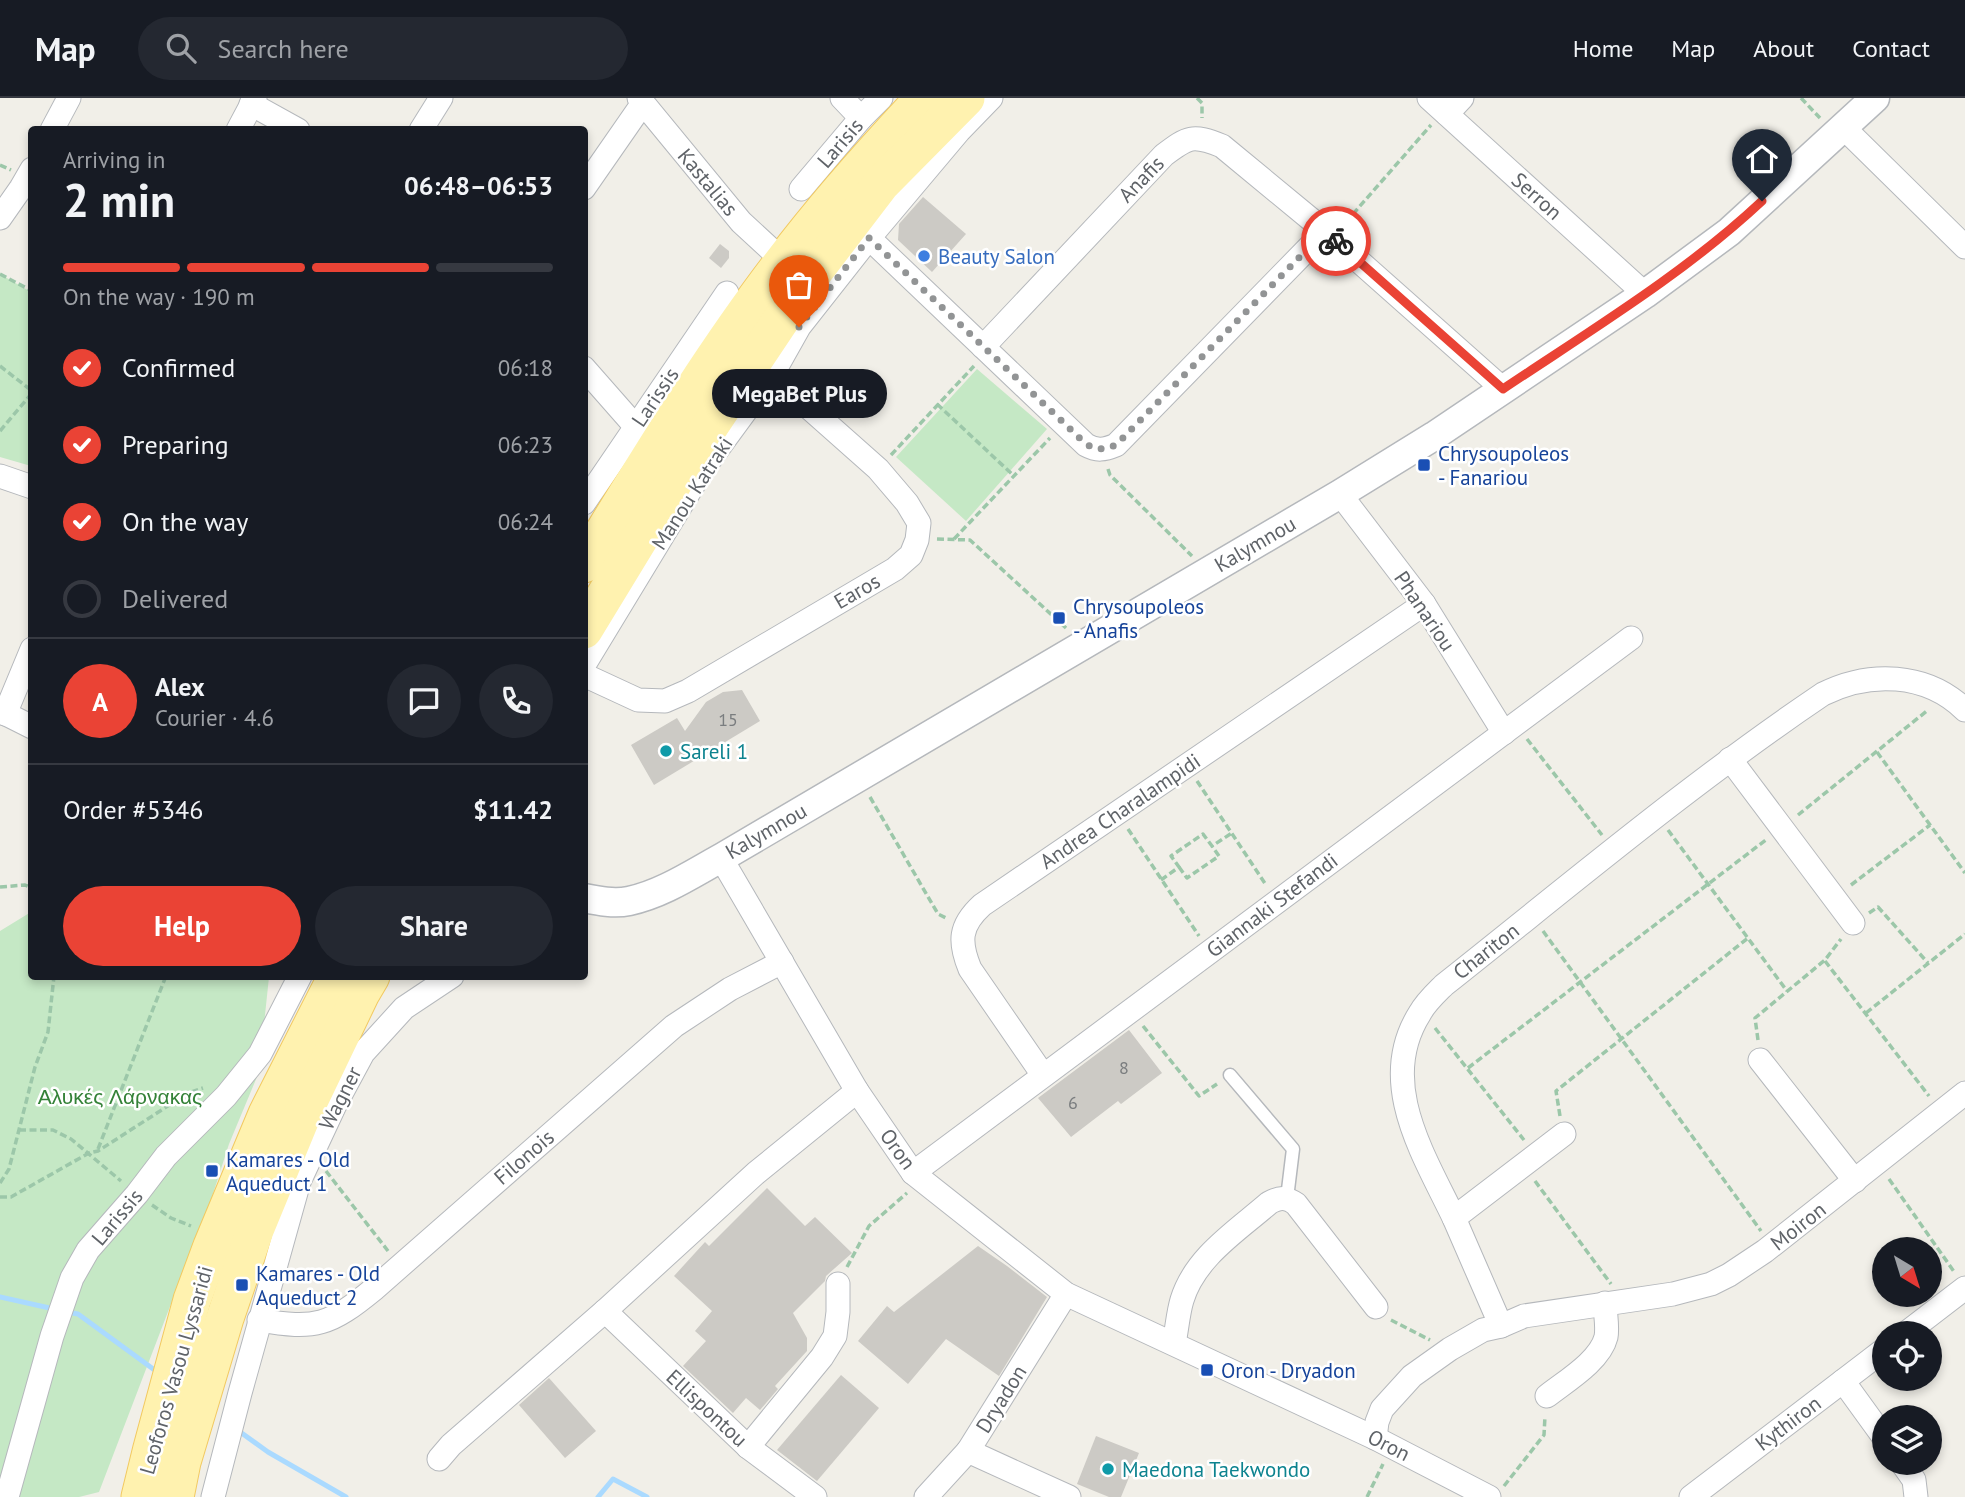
<!DOCTYPE html>
<html lang="en">
<head>
<meta charset="utf-8">
<style>
	body { margin:0; font-family:"PT Sans",sans-serif; background:#242831; color:#f1f3f6; height:100vh; display:flex; flex-direction:column; font-size:26px; white-space:nowrap }
	* { box-sizing:border-box; margin:0 }
	p { font-size:23px; color:#9ea1a6 }
	.icon { flex:none; width:38px; height:38px; fill:none; stroke:currentColor; stroke-width:2; stroke-linecap:round; stroke-linejoin:round }
	.map { position:relative; flex:1; overflow:hidden }
	.side { position:absolute; left:28px; top:28px; width:560px; height:854px; display:flex; flex-direction:column; background:#171b24; border-radius:7px; box-shadow:0 4px 10px #0003 }
	.side>* { flex:none }
	.needle { width:46px; rotate:142deg }
	.controls { position:absolute; left:1872px; top:1139px; display:grid; gap:14px }
	.controls a { display:grid; place-items:center; width:70px; height:70px; border-radius:50%; background:#171b24; box-shadow:0 4px 10px #0003; font-size:35px }
	.pin { position:absolute; display:grid; place-items:center; width:60px; height:60px; color:#fff; margin:-72px -30px; border-radius:50% 50% 50% 0; rotate:-45deg; box-shadow:0 0 7px #0007 }
	.pin .icon { rotate:45deg }
	.courier { position:absolute; display:grid; place-items:center; width:70px; height:70px; margin:-35px; border:5px solid #ea4335; border-radius:50%; background:#fff; color:#222; box-shadow:0 2px 9px #0007 }
	.bubble { position:absolute; height:49px; border-radius:24px; background:#171b24; box-shadow:0 4px 10px #0003; font-size:23px; font-weight:600; line-height:49px; text-align:center }
	.head em { font-style:normal; font-weight:600 }
	.head div { display:flex; flex-direction:column-reverse }
	.head { display:flex; align-items:center; justify-content:space-between; height:119px; padding:0 35px }
	h1 { font-size:46px; font-weight:600; line-height:52px }
	.bar { display:grid; grid-template-columns:repeat(4,1fr); gap:10px 7px; align-content:center; height:84px; padding:0 35px }
	.bar i { height:9px; border-radius:5px; background:#363941 }
	.bar .current { background:#ea4335 }
	.bar p { grid-column:span 4 }
	.line { display:flex; align-items:center; gap:18px; padding:0 35px; border-top:2px solid #363941 }
	.line div { flex:1 }
	.round { display:grid; place-items:center; flex:none; width:74px; height:74px; border-radius:37px; background:#242831 }
	ol { padding:0 35px; list-style:none }
	li { display:flex; align-items:center; gap:21px; height:77px }
	li p { margin-inline-start:auto }
	li .icon { padding:7px; border-radius:50%; background:#ea4335; color:#fff; stroke-width:4 }
	li:last-child { color:#9ea1a6 }
	li i { width:38px; height:38px; border:4px solid #363941; border-radius:50% }
	.primary-button { display:flex; gap:14px; margin-top:auto; padding:14px 35px }
	.primary-button a { flex:1; height:80px; border-radius:42px; background:#ea4335; color:#fff; font-size:28px; font-weight:600; line-height:80px; text-align:center }
	.primary-button a+a { background:#242831; color:#f1f3f6 }
	header { display:flex; align-items:center; gap:42px; box-sizing:border-box; height:98px; padding:0 35px; background:#171b24; border-bottom:2px solid #363941 }
	header strong { font-size:33px }
	nav { display:flex; gap:38px; margin-inline-start:auto; font-size:24px }
	.search { width:490px; height:63px; background:#242831; display:flex; align-items:center; gap:18px; box-sizing:border-box; padding:0 24px; border-radius:38px; color:#9ea1a6; font-size:26px }
	.map>svg:first-child { display:block }
</style>
</head>
<body>
<header>
<strong>Map</strong>
<div class="search"><svg class="icon" aria-label="search" viewBox="0 0 24 24"><circle cx="10" cy="10" r="6"/><path d="M15 15l6 6"/></svg>Search here</div>
<nav><a>Home</a><a>Map</a><a>About</a><a>Contact</a></nav>
</header>
<div class="map">
<svg width="1965" height="1399" viewBox="0 0 1965 1399">
	<rect width="100%" height="100%" fill="#f1efe8"/>
	<g fill="#c5e8c5">
		<path d="M0,176l31,18v174l-31,-9z"/>
		<path d="M977,271l70,60 -81,92 -70,-64z"/>
		<path d="M31,814l1,64 237,1 -10,95 -30,72 -35,109 -20,43 -75,196 -20,5h-79v-566z"/>
	</g>
	<g fill="none" stroke-linecap="round" stroke-linejoin="round">
		<g stroke="#aadaff" stroke-width="5">
			<path d="M0,1199l54,12"/>
			<path d="M67,1214l11,2 82,60"/>
			<path d="M236,1331l32,23 78,45"/>
			<path d="M598,1399l15,-18 34,18"/>
		</g>
	</g>
	<g fill="#cccac5">
		<path d="M923,99l43,37 -34,38 -34,-32 1,-16z"/>
		<path d="M720,146l9,7v7l-8,10 -12,-10z"/>
		<path d="M742,592l18,31 -106,64 -23,-40 46,-27 8,13 21,-29 17,-10z"/>
		<path d="M1129,932l33,43 -41,31 -3,-3 -47,36 -33,-39z"/>
		<path d="M767,1090l38,38 10,-9 37,36 -26,23 -1,5 -32,32 14,25v13l-32,35 3,3 -18,21 -14,-12 -13,15 -50,-47 23,-25 -11,-10 17,-20 -38,-35 31,-34 4,4z"/>
		<path d="M978,1148l29,20 40,31 -48,79 -53,-37 -38,45 -50,-43 29,-35 7,6z"/>
		<path d="M841,1277l38,33 -62,73 -40,-31z"/>
		<path d="M549,1280l47,53 -31,27 -46,-53z"/>
		<path d="M1096,1338l43,17 -18,44h-12l-32,-13z"/>
	</g>
	<g fill="none" stroke-linecap="round" stroke-linejoin="round">
		<g stroke="#b5b8bc" stroke-width="15">
			<path id="service" d="M1230,977l63,74 -6,49"/>
		</g>
		<g stroke="#b5b8bc" stroke-width="25">
			<g id="minor">
				<path d="M639,0l102,124 52,48"/>
				<path d="M842,0l19,20"/>
				<path d="M1429,0l216,196"/>
				<path d="M251,6l47,26"/>
				<path d="M1447,16l15,-16"/>
				<path d="M1844,30l121,119"/>
				<path d="M52,32l17,-32"/>
				<path d="M238,32l17,-32"/>
				<path d="M421,32l20,-32"/>
				<path d="M584,90l59,-85"/>
				<path d="M801,91l60,-71 20,-20"/>
				<path d="M0,120l21,-30 11,-19"/>
				<path d="M869,140l217,207c11,6 18,5 30,0l209,-214"/>
				<path d="M983,249l181,-192c24,-18 28,-21 58,-9l103,85 178,158"/>
				<path d="M584,270l51,58"/>
				<path d="M0,378l32,11"/>
				<path d="M1340,396l84,110 80,129"/>
				<path d="M584,405l143,-210"/>
				<path d="M584,567l119,-196 69,-94 27,-48 70,-89 90,-107 32,-33"/>
				<path d="M584,577l54,25 27,1 23,-10 207,-122 16,-14 6,-15 2,-17 -12,-20 -29,-34 -106,-94"/>
				<path d="M0,613l32,16"/>
				<path d="M5,616l27,-65"/>
				<path d="M1730,661l123,164"/>
				<path d="M721,760l136,233 56,82 153,121 309,144 114,59"/>
				<path d="M1760,962l95,121"/>
				<path d="M1043,977l-73,-106c-11,-27 -11,-43 12,-64l442,-301"/>
				<path d="M913,1075l718,-535"/>
				<path d="M1454,1120l110,-84"/>
				<path d="M605,1213l143,136 67,50"/>
				<path d="M259,1222c57,10 71,5 115,-31l300,-263 56,-37 52,-27"/>
				<path d="M1501,1228c-16,-36 -31,-72 -47,-108 -30,-63 -78,-136 -34,-205 6,-11 16,-20 24,-28 125,-99 247,-202 379,-291 46,-23 103,-22 142,16"/>
				<path d="M1905,1236l60,-46"/>
				<path d="M1174,1245c3,-14 4,-30 8,-43 13,-43 55,-69 87,-97 11,-6 17,-6 27,1l80,103"/>
				<path d="M1843,1283l42,58"/>
				<path d="M1547,1298c19,-15 53,-35 59,-59 2,-10 -1,-24 -1,-34"/>
				<path d="M1375,1340l2,-16 5,-13 30,-33 38,-27 33,-19 18,-4 23,-10 149,-22 38,-10 18,-9 36,-24 200,-158"/>
				<path d="M748,1349l74,-90 13,-21 3,-24v-28"/>
				<path d="M968,1353l101,46"/>
				<path d="M439,1361l12,-14 154,-134 151,-138 101,-82"/>
				<path d="M1902,1365l12,17 2,17"/>
				<path d="M7,1399l45,-161 20,-58 16,-28 49,-56 29,-38 60,-60 34,-42 40,-78"/>
				<path d="M213,1399l27,-104 59,-211 36,-77 28,-52 41,-45 48,-32"/>
				<path d="M926,1399l42,-46 98,-157"/>
				<path d="M1691,1399l194,-148"/>
			</g>
		</g>
		<g stroke="#b5b8bc" stroke-width="31">
			<path id="tertiary" d="M584,800c15,3 30,6 45,3 33,-7 63,-27 92,-43l619,-364 94,-58 211,-142 84,-62 146,-134"/>
		</g>
		<g stroke="#f2c960" stroke-width="39">
			<g id="primary">
				<path d="M584,466c63,-102 125,-206 198,-301 44,-58 92,-112 142,-165"/>
				<path d="M584,532l104,-171 119,-178 74,-97 85,-86"/>
				<path d="M140,1399l12,-49 40,-148 20,-54 55,-132 70,-138"/>
				<path d="M175,1399l7,-35 43,-144 30,-88 47,-114 59,-123 10,-17"/>
			</g>
		</g>
		<g stroke="#9cc7a9" stroke-width="3.5" stroke-dasharray="7 3.5" stroke-linecap="butt">
			<path d="M1197,0l5,5v15"/>
			<path d="M1801,0l19,20"/>
			<path d="M0,67l11,5"/>
			<path d="M1346,124l85,-97"/>
			<path d="M0,176l32,17"/>
			<path d="M0,268l32,25"/>
			<path d="M937,306l77,72"/>
			<path d="M0,333l32,-38"/>
			<path d="M891,357l83,-89"/>
			<path d="M1108,371l2,6 82,81"/>
			<path d="M937,441l33,1 96,88"/>
			<path d="M954,441l96,-101"/>
			<path d="M1527,641l75,96"/>
			<path d="M1877,654l88,121"/>
			<path d="M1197,683l69,104"/>
			<path d="M870,699l68,117 10,5"/>
			<path d="M1798,717l130,-105"/>
			<path d="M1128,731l71,107"/>
			<path d="M1668,732l119,161"/>
			<path d="M1179,769l8,11 32,-22 -7,-10"/>
			<path d="M1161,782l18,-13 -8,-11 32,-22 9,12 20,-13"/>
			<path d="M1851,787l79,-60"/>
			<path d="M0,789l25,-2 7,3"/>
			<path d="M1869,815l9,-6 50,56"/>
			<path d="M1543,833l218,300"/>
			<path d="M1825,863l104,135"/>
			<path d="M1866,915l99,-79"/>
			<path d="M1143,928l56,70 18,-12"/>
			<path d="M1435,930l89,112"/>
			<path d="M1758,942l-3,-22 70,-58 16,-21"/>
			<path d="M1468,970l299,-229"/>
			<path d="M1560,1018l-4,-25 192,-153"/>
			<path d="M19,1032h34l18,9 50,42"/>
			<path d="M98,1051l68,-173"/>
			<path d="M326,1073l62,80"/>
			<path d="M1889,1081l66,94"/>
			<path d="M1535,1083l76,103"/>
			<path d="M0,1085l9,-14 26,-102 13,-35 6,-56"/>
			<path d="M0,1099h11l78,-44 9,-2 90,-58 15,-5"/>
			<path d="M152,1107l19,13 20,8"/>
			<path d="M847,1169l22,-41 38,-33"/>
			<path d="M1391,1222l39,20"/>
			<path d="M1504,1388l40,-51 1,-19"/>
			<path d="M1367,1399l16,-33"/>
		</g>
		<use href="#service" stroke="#fff" stroke-width="12"/>
		<use href="#minor" stroke="#fff" stroke-width="23"/>
		<use href="#tertiary" stroke="#fff" stroke-width="28"/>
		<use href="#primary" stroke="#fff2af" stroke-width="37"/>
	</g>
	<g fill="none" stroke-linecap="round" stroke-linejoin="round">
		<path stroke="#929495" stroke-width="7" stroke-dasharray="0 12.6" d="M799,229l70,-89 217,206c11,6 18,6 30,1l209,-214 11,10"/>
		<path stroke="#ea4335" stroke-width="9" d="M1336,143l167,148c88,-59 181,-115 259,-188"/>
	</g>
	<circle fill="#3f7fe0" stroke="#fff" stroke-width="2.5" cx="924" cy="158" r="7"/>
	<g fill="#1a4fb4" stroke="#fff" stroke-width="2.5">
		<rect x="1417" y="360" width="14" height="14" rx="3.5"/>
		<rect x="1052" y="513" width="14" height="14" rx="3.5"/>
		<rect x="205" y="1066" width="14" height="14" rx="3.5"/>
		<rect x="235" y="1180" width="14" height="14" rx="3.5"/>
		<rect x="1200" y="1265" width="14" height="14" rx="3.5"/>
	</g>
	<g fill="#0f9aa8" stroke="#fff" stroke-width="2.5">
		<circle cx="666" cy="653" r="7"/>
		<circle cx="1108" cy="1371" r="7"/>
	</g>
	<g text-anchor="middle" dominant-baseline="central" stroke-width="5" stroke-linejoin="round" paint-order="stroke">
		<g font-size="18" fill="#7a7d7f">
			<text x="728" y="621">15</text>
			<text x="1124" y="969">8</text>
			<text x="1073" y="1004">6</text>
		</g>
		<g font-size="21" fill="#5f6368" stroke="#fff">
			<text transform="translate(840 45) rotate(-49)">Larisis</text>
			<text transform="translate(1141 81) rotate(-46)">Anafis</text>
			<text transform="translate(708 84) rotate(50)">Kastalias</text>
			<text transform="translate(1537 98) rotate(42)">Serron</text>
			<text transform="translate(655 299) rotate(-56)">Larissis</text>
			<text transform="translate(692 395) rotate(-57)">Manou Katraki</text>
			<text transform="translate(1255 446) rotate(-30)">Kalymnou</text>
			<text transform="translate(857 493) rotate(-30)">Earos</text>
			<text transform="translate(1425 513) rotate(56)">Phanariou</text>
			<text transform="translate(1120 713) rotate(-34)">Andrea Charalampidi</text>
			<text transform="translate(766 733) rotate(-30)">Kalymnou</text>
			<text transform="translate(1272 807) rotate(-37)">Giannaki Stefandi</text>
			<text transform="translate(1486 853) rotate(-38)">Chariton</text>
			<text transform="translate(340 1000) rotate(-63)">Wagner</text>
			<text transform="translate(898 1051) rotate(54)">Oron</text>
			<text transform="translate(524 1059) rotate(-41)">Filonois</text>
			<text transform="translate(117 1119) rotate(-50)">Larissis</text>
			<text transform="translate(1798 1128) rotate(-38)">Moiron</text>
			<text transform="translate(176 1272) rotate(-74)">Leoforos Vasou Lyssaridi</text>
			<text transform="translate(1001 1301) rotate(-58)">Dryadon</text>
			<text transform="translate(707 1310) rotate(43)">Ellispontou</text>
			<text transform="translate(1788 1325) rotate(-37)">Kythiron</text>
			<text transform="translate(1389 1347) rotate(27)">Oron</text>
		</g>
		<g font-size="21" fill="#366cbe" stroke="#fff" text-anchor="start">
			<text x="938" y="158">Beauty Salon</text>
		</g>
		<g font-size="21" fill="#164399" stroke="#fff" text-anchor="start">
			<text x="1438" y="355">Chrysoupoleos<tspan x="1438" dy="24">- Fanariou</tspan></text>
			<text x="1073" y="508">Chrysoupoleos<tspan x="1073" dy="24">- Anafis</tspan></text>
			<text x="226" y="1061">Kamares - Old<tspan x="226" dy="24">Aqueduct 1</tspan></text>
			<text x="256" y="1175">Kamares - Old<tspan x="256" dy="24">Aqueduct 2</tspan></text>
			<text x="1221" y="1272">Oron - Dryadon</text>
		</g>
		<g font-size="21" fill="#0d838f" stroke="#fff" text-anchor="start">
			<text x="680" y="653">Sareli 1</text>
			<text x="1122" y="1371">Maedona Taekwondo</text>
		</g>
		<g font-size="21" fill="#348238" stroke="#fff">
			<text x="120" y="998">Αλυκές Λάρνακας</text>
		</g>
	</g>
</svg>
<div class="controls">
<a><svg class="needle" viewBox="-14 -14 28 28"><path d="M0-13l5 13h-10z" fill="#e53935"/><path d="M0 13l5-13h-10z" fill="#9ea1a6"/></svg></a>
<a><svg class="icon" aria-label="locate" viewBox="0 0 24 24"><circle cx="12" cy="12" r="6"/><path d="M12 2v4M12 18v4M2 12h4M18 12h4"/></svg></a>
<a><svg class="icon" aria-label="layers" viewBox="0 0 24 24"><path d="M12 4l9 5-9 5-9-5zM3 14l9 5 9-5"/></svg></a>
</div>
<div class="pin" style="left:799px;top:229px;background:#ea580c"><svg class="icon" aria-label="bag" viewBox="0 0 24 24"><path d="M5 8h14l-1 12H6zM9 8a3 3 0 0 1 6 0"/></svg></div>
<div class="pin" style="left:1762px;top:103px;background:#1f2937"><svg class="icon" aria-label="home" viewBox="0 0 24 24"><path d="M3 11l9-7 9 7M6 9v11h12V9"/></svg></div>
<div class="courier" style="left:1336px;top:143px"><svg class="icon" aria-label="bike" viewBox="0 0 24 24"><circle cx="6" cy="16" r="4"/><circle cx="18" cy="16" r="4"/><path d="M6 16l4-8h5l3 8M10 8l3 8H6M13 5h3"/></svg></div>
<div class="bubble" style="left:712px;top:271px;width:175px">MegaBet Plus</div>
<section class="side">
<div class="head"><div><h1>2 min</h1><p>Arriving in</p></div><em>06:48–06:53</em></div>
<div class="bar"><i class="current"></i><i class="current"></i><i class="current"></i><i></i><p>On the way · 190 m</p></div>
<ol>
<li><svg class="icon" aria-label="check" viewBox="0 0 24 24"><path d="M5 12l5 5 9-10"/></svg>Confirmed<p>06:18</p></li>
<li><svg class="icon" aria-label="check" viewBox="0 0 24 24"><path d="M5 12l5 5 9-10"/></svg>Preparing<p>06:23</p></li>
<li><svg class="icon" aria-label="check" viewBox="0 0 24 24"><path d="M5 12l5 5 9-10"/></svg>On the way<p>06:24</p></li>
<li><i></i>Delivered</li>
</ol>
<div class="line" style="height:126px"><b class="round" style="background:#ea4335;color:#fff">A</b><div><b>Alex</b><p>Courier · 4.6</p></div><a class="round"><svg class="icon" aria-label="chat" viewBox="0 0 24 24"><path d="M4 5h16v11H9l-5 4z"/></svg></a><a class="round"><svg class="icon" aria-label="phone" viewBox="0 0 24 24"><path d="M5 4h4l2 5-3 2q2 4 5 5l2-3 5 2v4C11 20 4 13 5 4z"/></svg></a></div>
<div class="line" style="height:91px"><div>Order #5346</div><b>$11.42</b></div>
<div class="primary-button"><a>Help</a><a>Share</a></div>
</section>
</div>
</body>
</html>
